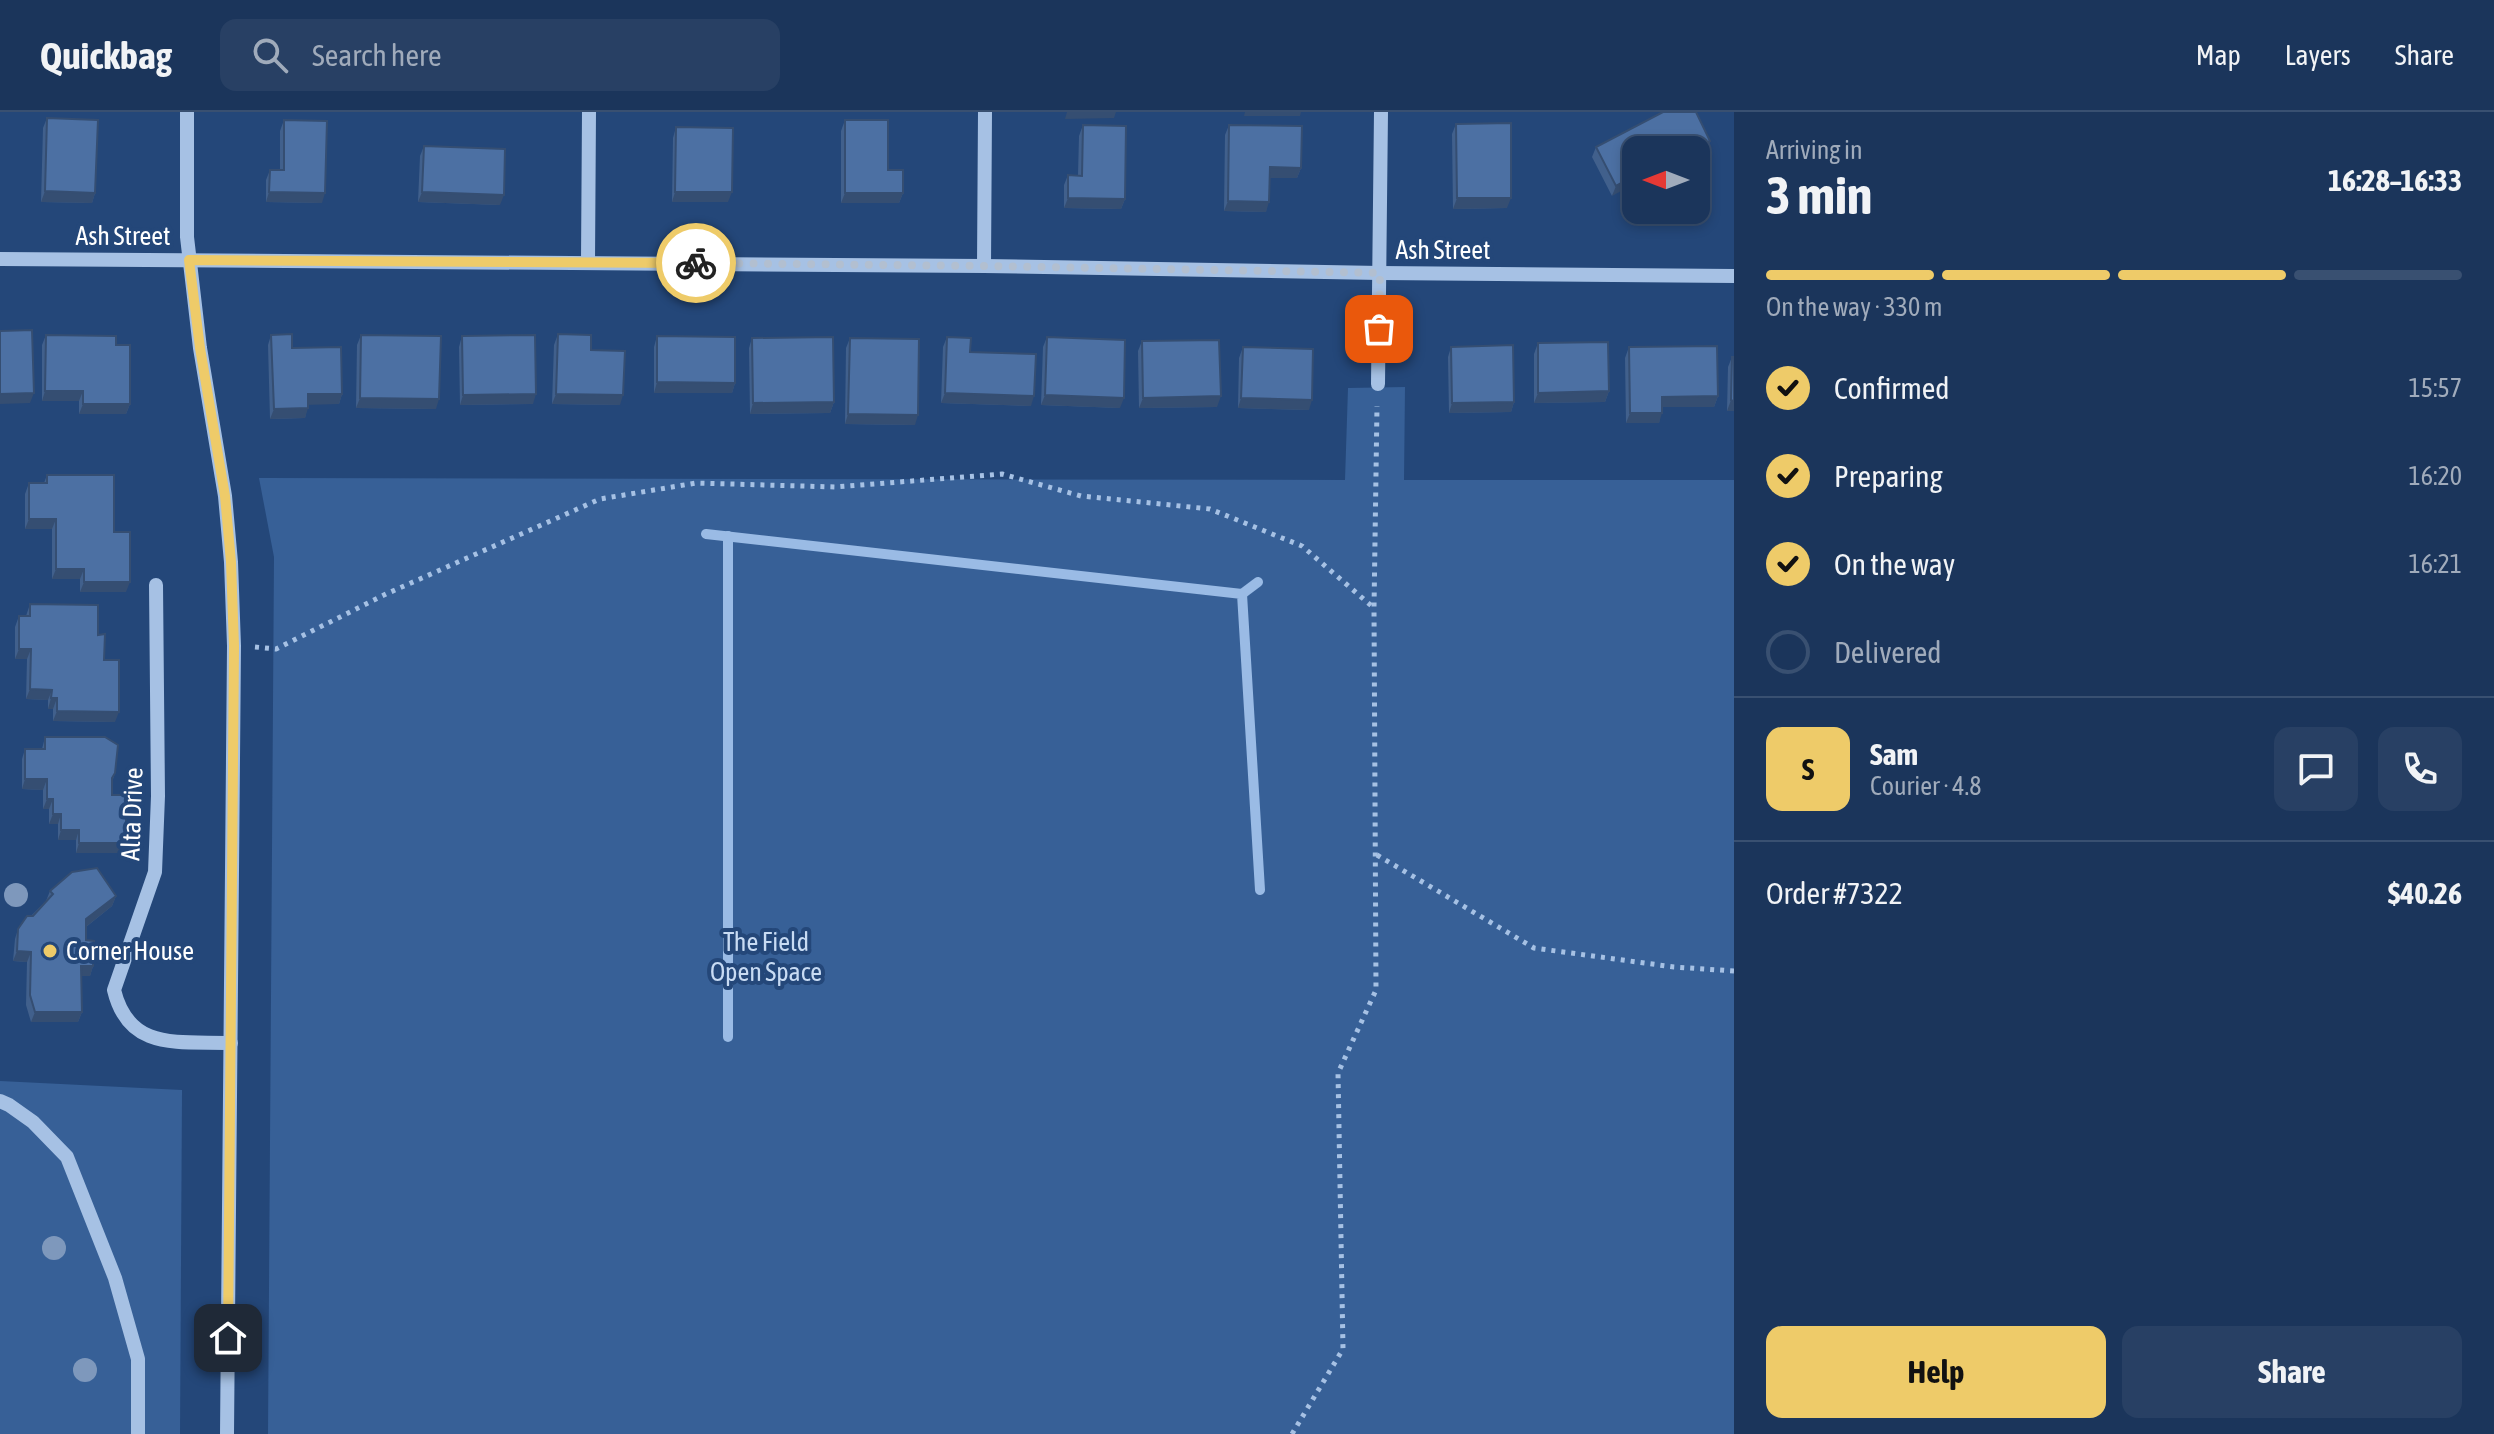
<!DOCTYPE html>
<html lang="en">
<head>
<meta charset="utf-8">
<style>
	body { margin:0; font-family:"Asap Condensed",sans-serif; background:#284064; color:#f1f3f6; height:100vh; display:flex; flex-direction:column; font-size:30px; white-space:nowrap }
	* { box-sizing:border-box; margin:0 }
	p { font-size:26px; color:#a0abbb }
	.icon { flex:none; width:44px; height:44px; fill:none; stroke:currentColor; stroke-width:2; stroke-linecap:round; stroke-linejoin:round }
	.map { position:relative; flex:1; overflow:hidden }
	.side { display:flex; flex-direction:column; background:#1b355b; width:760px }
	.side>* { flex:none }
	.needle { width:52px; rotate:270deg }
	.controls { position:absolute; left:1622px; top:24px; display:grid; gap:16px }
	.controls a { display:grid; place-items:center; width:88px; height:88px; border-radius:16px; background:#1b355b; box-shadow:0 4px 12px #0003,0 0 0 2px #395071; font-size:40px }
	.pin { position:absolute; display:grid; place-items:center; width:68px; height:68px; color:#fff; margin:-34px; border-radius:16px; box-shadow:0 4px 12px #0006 }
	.courier { position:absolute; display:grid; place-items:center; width:80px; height:80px; margin:-40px; border:6px solid #eecb69; border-radius:50%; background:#fff; color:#222; box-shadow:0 2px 10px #0007 }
	.summary em { font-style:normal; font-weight:700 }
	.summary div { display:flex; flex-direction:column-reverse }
	.summary { display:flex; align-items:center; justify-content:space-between; height:136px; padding:0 32px }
	h1 { font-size:52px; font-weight:700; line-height:60px }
	.bar { display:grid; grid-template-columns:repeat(4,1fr); gap:12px 8px; align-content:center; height:96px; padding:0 32px }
	.bar i { height:10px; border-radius:6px; background:#395071 }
	.bar .selected { background:#eecb69 }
	.bar p { grid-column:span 4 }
	.line { display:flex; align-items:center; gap:20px; padding:0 32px; border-top:2px solid #395071 }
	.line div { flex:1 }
	.round { display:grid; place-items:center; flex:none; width:84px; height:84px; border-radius:16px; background:#284064 }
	ol { padding:0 32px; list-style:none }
	li { display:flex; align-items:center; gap:24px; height:88px }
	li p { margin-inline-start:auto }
	li .icon { padding:8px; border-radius:50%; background:#eecb69; color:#111; stroke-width:4 }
	li:last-child { color:#a0abbb }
	li i { width:44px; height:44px; border:4px solid #395071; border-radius:50% }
	.cta { display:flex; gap:16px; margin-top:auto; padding:16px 32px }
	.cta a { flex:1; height:92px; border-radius:16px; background:#eecb69; color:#111; font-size:32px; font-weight:700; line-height:92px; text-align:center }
	.cta a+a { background:#284064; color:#f1f3f6 }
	header { display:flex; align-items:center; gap:48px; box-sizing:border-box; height:112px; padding:0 40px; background:#1b355b; border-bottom:2px solid #395071 }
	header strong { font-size:38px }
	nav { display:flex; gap:44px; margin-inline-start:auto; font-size:28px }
	.search { width:560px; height:72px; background:#284064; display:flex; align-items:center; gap:20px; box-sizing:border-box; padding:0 28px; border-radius:16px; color:#a0abbb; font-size:30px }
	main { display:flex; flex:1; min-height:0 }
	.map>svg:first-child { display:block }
</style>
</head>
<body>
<header>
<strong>Quickbag</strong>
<div class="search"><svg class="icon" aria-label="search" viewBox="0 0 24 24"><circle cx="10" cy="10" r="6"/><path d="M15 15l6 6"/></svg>Search here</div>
<nav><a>Map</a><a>Layers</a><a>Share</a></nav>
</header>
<main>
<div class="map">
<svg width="1734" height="1322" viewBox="0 0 1734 1322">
	<rect width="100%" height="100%" fill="#244779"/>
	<g fill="#376097">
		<path d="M1405,275l-1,93h330v954h-1466l6,-877 -15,-79 1086,2 3,-92z"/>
		<path d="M0,969l182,9 -2,344h-180z"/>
	</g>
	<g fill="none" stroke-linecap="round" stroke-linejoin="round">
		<g stroke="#9abbe5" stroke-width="10">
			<path d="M706,422l536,60 18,296"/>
			<path d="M728,424v501"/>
			<path d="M1242,482l16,-12"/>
		</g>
		<g stroke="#a6c1e4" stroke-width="5" stroke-dasharray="4 6" stroke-linecap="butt">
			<path d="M255,535l21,2 110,-55 214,-95 96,-16 139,4 167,-13 79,22 129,13 92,37 72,62"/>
			<path d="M1377,743l157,93 140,19 60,4"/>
			<path d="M1292,1322l51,-85 -5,-276 38,-83 -2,-382 3,-202"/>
		</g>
		<g stroke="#a6c1e4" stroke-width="14">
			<path d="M187,0v125l13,111 25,148 6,66 3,84 -7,788"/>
			<path d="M0,147l984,7 396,7 354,3"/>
			<path d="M588,150l1,-150"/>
			<path d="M984,154l1,-154"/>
			<path d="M1378,272l3,-272"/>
			<path d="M156,473l2,211 -3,76 -41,118c15,62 65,51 117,53"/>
			<path d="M0,989l9,4 24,17 34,35 48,121 23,81v75"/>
		</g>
	</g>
	<g fill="#7e98bc">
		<circle cx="16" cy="783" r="12"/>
		<circle cx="54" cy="1136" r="12"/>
		<circle cx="85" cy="1258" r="12"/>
	</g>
	<g fill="#41608c">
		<path d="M47,6l48,75 -3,10 -51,-1 2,-74z"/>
		<path d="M284,8l38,83 -56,-1v-22l4,-10h10v-39z"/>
		<path d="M845,8l43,50 15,23 -4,10h-58v-72z"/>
		<path d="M1456,12l51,84 -54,1 -1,-75z"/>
		<path d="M1083,13l42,74 -4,10 -57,-1v-23l4,-10h10l1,-39z"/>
		<path d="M1229,13l72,43 -4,10h-27l-4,34 -42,-1 1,-76z"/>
		<path d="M676,15l52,75h-56l1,-64z"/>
		<path d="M1710,29l-3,10 -71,-1 -24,46 -20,-39 4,-10z"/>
		<path d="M424,34l76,59 -82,-3 2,-46z"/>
		<path d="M558,222l33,16 29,55 -68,-1 2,-59z"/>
		<path d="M46,223l70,10 14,59 -4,10h-47v-13h-37v-56z"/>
		<path d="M271,223l21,13 50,46 -3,10h-31l-3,14 -35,1 -2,-74z"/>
		<path d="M361,223l75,74 -80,-1 1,-63z"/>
		<path d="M462,224l71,68 -73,1 -1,-58z"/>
		<path d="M657,224l78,47 -3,10h-78v-46z"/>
		<path d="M947,225l23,15 61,54 -90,-3 2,-56z"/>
		<path d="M1047,225l73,71 -79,-3 2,-58z"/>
		<path d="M752,226l82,64 -4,11 -80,1 -1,-66z"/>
		<path d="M850,226l65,87 -70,-1 1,-76z"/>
		<path d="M1142,229l75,66 -78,1 -1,-57z"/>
		<path d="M1538,231l71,48 -4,11 -71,1v-49z"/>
		<path d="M1243,235l66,63 -71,-2 1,-50z"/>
		<path d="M1451,235l63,55 -3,10 -62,1 -1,-56z"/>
		<path d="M1629,235l89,49 -4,11h-52l-3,16h-33l-1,-65z"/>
		<path d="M1732,245l2,54h-7l1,-44z"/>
		<path d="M47,363l67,57 12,60h-46v-13h-28v-50h-27v-35l4,-11h15z"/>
		<path d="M30,492l68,31 6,25 11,62 -62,-1v-12h-5v-9l-22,-1 1,-40h-12v-32l4,-11h7z"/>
		<path d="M45,625l70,36 -3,9v13l14,48 -4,10h-46v-13h-18v-16h-9v-15h-6v-19l-21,-1v-30l3,-10h17z"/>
		<path d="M50,779l66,5 -4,10 -26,21v13l7,26 -3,10h-9l1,36 -4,10h-47l-5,-17 1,-43 -14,-1 2,-22 3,-10 28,-28z"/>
	</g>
	<g fill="#354e72">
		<path d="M1067,0h49l-2,6 -49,1z"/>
		<path d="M1245,0h56l-1,4h-56z"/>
		<path d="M1710,29l-3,10 -11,6v-7h-3z"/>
		<path d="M1270,55l31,1 -4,10h-31z"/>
		<path d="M1636,63v8l-24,13 4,-10z"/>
		<path d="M45,79l50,2 -3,10 -51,-1z"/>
		<path d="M269,80l56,1 -3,10 -56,-1z"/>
		<path d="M422,80l82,3 -4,10 -82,-3z"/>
		<path d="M675,80h57l-4,10h-56z"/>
		<path d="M845,81h58l-4,10h-58z"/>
		<path d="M1068,86l57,1 -4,10 -57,-1z"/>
		<path d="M1457,86h54l-4,10 -54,1z"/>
		<path d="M1228,89l41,1 -3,10 -42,-1z"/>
		<path d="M657,270l78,1 -3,10h-78z"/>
		<path d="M45,279h38l-4,10h-37z"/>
		<path d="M1609,279l-4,11 -71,1 4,-10z"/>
		<path d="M34,281l-4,10 -30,1v-10z"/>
		<path d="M945,281l89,3 -3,10 -90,-3z"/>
		<path d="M308,282h34l-3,10 -35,1z"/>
		<path d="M536,282l-3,10 -73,1 3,-10z"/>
		<path d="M556,282l67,1 -3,10 -68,-1z"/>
		<path d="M1045,283l79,3 -4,10 -79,-3z"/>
		<path d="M1221,284l-4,11 -78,1 4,-10z"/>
		<path d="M1718,284l-4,11h-55l3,-10z"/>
		<path d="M360,286l79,1 -3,10 -80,-1z"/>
		<path d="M1241,286l71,2 -3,10 -71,-2z"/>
		<path d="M1731,288l3,1v10h-7z"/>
		<path d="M834,290l-4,11 -80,1 3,-11z"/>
		<path d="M1514,290l-3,10 -62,1 3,-10z"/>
		<path d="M83,292h47l-4,10h-47z"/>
		<path d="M308,296l-3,10 -35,1 4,-10z"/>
		<path d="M1630,301h32l-3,10h-33z"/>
		<path d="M848,302l70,1 -3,10 -70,-1z"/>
		<path d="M29,407h27l-4,10h-27z"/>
		<path d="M56,457h28l-4,10h-28z"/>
		<path d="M84,470h46l-4,10h-46z"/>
		<path d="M19,537h12l-4,10h-12z"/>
		<path d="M30,577l22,1 -4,10 -22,-1z"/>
		<path d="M51,586h6l-4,11h-5z"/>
		<path d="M57,599l62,1 -4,10 -62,-1z"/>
		<path d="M25,667h22l-4,11 -21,-1z"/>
		<path d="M47,687h6l-4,10h-6z"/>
		<path d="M53,702h8l-3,10h-9z"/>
		<path d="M61,718h18l-3,10h-18z"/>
		<path d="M79,731h47l-4,10h-46z"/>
		<path d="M116,784l-4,10 -30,24 4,-11z"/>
		<path d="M17,839l14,1 -4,10 -14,-1z"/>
		<path d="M81,854h12l-3,10h-13z"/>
		<path d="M35,900h47l-4,10h-47z"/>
	</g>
	<g fill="#4c70a3" stroke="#354e72" stroke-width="2">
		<path d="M1663,0h33l14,29 -17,9h-57v25l-20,11 -20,-39z"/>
		<path d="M47,6l51,2 -3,73 -50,-2z"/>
		<path d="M284,8l43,1 -2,72 -56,-1 1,-22h14z"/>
		<path d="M845,8h43v50h15v23h-58z"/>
		<path d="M1511,11v75h-54l-1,-74z"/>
		<path d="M1083,13l43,1 -1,73 -57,-1v-23l14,1z"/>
		<path d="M1229,13l73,1 -1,42 -31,-1 -1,35 -41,-1z"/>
		<path d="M676,15l57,1 -1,64h-57z"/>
		<path d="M424,34l81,3 -1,46 -82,-3z"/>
		<path d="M32,218l2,63 -34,1v-63z"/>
		<path d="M292,222v14l49,-1 1,47h-34v14l-34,1 -3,-74z"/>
		<path d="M558,222l33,1v15l34,1 -2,44 -67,-1z"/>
		<path d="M46,223l70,1v9h14v59h-47v-13h-38z"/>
		<path d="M361,223l80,1 -2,63 -79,-1z"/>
		<path d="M535,223l1,59 -73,1 -1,-59z"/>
		<path d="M657,224l78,1v46l-78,-1z"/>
		<path d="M833,225l1,65 -81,1 -1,-65z"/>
		<path d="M947,225l24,1 -1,14 66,2 -2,42 -89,-3z"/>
		<path d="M1047,225l78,3 -1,58 -79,-3z"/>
		<path d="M850,226l69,1 -1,76 -70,-1z"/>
		<path d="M1219,228l2,56 -78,2 -1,-57z"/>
		<path d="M1608,230l1,49 -71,2v-50z"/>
		<path d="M1513,233l1,57 -62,1 -1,-56z"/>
		<path d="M1717,234l1,50 -56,1v16h-32l-1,-66z"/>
		<path d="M1243,235l70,2 -1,51 -71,-2z"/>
		<path d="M1732,245h2v44l-3,-1z"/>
		<path d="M47,363h67v57h16v50h-46v-13h-28v-50h-27v-36h18z"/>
		<path d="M30,492l68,1v30l7,-1 -1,26h15v52l-62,-1v-13h-6l1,-8 -22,-1 1,-40h-12v-33h11z"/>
		<path d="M45,625h60l13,8 -3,28 -3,5v17h14v48h-47v-13h-18v-16h-8v-15h-6v-20h-22v-30h20z"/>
		<path d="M97,756l19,28 -30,23v21l8,1 -1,25h-12l1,46h-47l-5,-17 1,-43 -14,-1 1,-22 9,-13h6l20,-22 -3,-3 22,-19z"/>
	</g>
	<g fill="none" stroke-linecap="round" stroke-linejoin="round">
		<path stroke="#b2bfd0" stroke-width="8" stroke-dasharray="0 14.4" d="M696,151l288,3 396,7 -1,56"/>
		<path stroke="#eecb69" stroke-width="10" d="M228,1226l6,-692 -3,-84 -6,-66 -25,-148 -11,-88 507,3"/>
	</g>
	<circle fill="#eecb69" stroke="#244779" stroke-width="3" cx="50" cy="839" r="8"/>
	<g text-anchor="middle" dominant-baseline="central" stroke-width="8" stroke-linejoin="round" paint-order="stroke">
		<g font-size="26" fill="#fff" stroke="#244779">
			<text x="123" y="124">Ash Street</text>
			<text x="1443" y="138">Ash Street</text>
			<text transform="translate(132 702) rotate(-88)">Alta Drive</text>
		</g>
		<g font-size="26" fill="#c8dbf3" stroke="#244779">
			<text x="766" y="830">The Field<tspan x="766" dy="30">Open Space</tspan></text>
		</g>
		<g font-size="26" fill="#fff" stroke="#244779" text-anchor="start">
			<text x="66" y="839">Corner House</text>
		</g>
	</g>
</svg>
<div class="controls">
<a><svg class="needle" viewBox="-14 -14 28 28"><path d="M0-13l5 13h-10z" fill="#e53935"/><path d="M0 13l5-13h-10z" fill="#a0abbb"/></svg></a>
</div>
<div class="pin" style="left:1379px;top:217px;background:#ea580c"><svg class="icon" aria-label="bag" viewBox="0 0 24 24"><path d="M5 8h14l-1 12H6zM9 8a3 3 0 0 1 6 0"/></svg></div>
<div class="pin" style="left:228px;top:1226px;background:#1f2937"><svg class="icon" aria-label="home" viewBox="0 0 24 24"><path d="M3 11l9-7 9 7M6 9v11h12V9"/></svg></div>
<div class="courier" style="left:696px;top:151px"><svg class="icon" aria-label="bike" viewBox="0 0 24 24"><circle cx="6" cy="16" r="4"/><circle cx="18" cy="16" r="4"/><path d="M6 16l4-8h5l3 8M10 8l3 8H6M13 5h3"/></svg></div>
</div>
<section class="side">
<div class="summary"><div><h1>3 min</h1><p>Arriving in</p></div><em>16:28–16:33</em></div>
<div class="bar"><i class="selected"></i><i class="selected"></i><i class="selected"></i><i></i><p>On the way · 330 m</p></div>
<ol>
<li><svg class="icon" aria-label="check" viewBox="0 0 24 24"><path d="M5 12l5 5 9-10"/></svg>Confirmed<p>15:57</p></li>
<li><svg class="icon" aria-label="check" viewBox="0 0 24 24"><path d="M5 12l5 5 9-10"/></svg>Preparing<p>16:20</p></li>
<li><svg class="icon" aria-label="check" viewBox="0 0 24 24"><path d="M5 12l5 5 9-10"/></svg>On the way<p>16:21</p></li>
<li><i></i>Delivered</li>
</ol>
<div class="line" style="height:144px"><b class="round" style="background:#eecb69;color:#111">S</b><div><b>Sam</b><p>Courier · 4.8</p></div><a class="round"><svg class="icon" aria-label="chat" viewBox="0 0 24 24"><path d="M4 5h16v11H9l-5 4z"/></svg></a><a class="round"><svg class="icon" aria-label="phone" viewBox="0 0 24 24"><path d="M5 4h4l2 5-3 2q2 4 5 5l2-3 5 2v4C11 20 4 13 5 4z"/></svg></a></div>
<div class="line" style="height:104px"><div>Order #7322</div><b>$40.26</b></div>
<div class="cta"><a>Help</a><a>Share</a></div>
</section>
</main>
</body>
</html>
